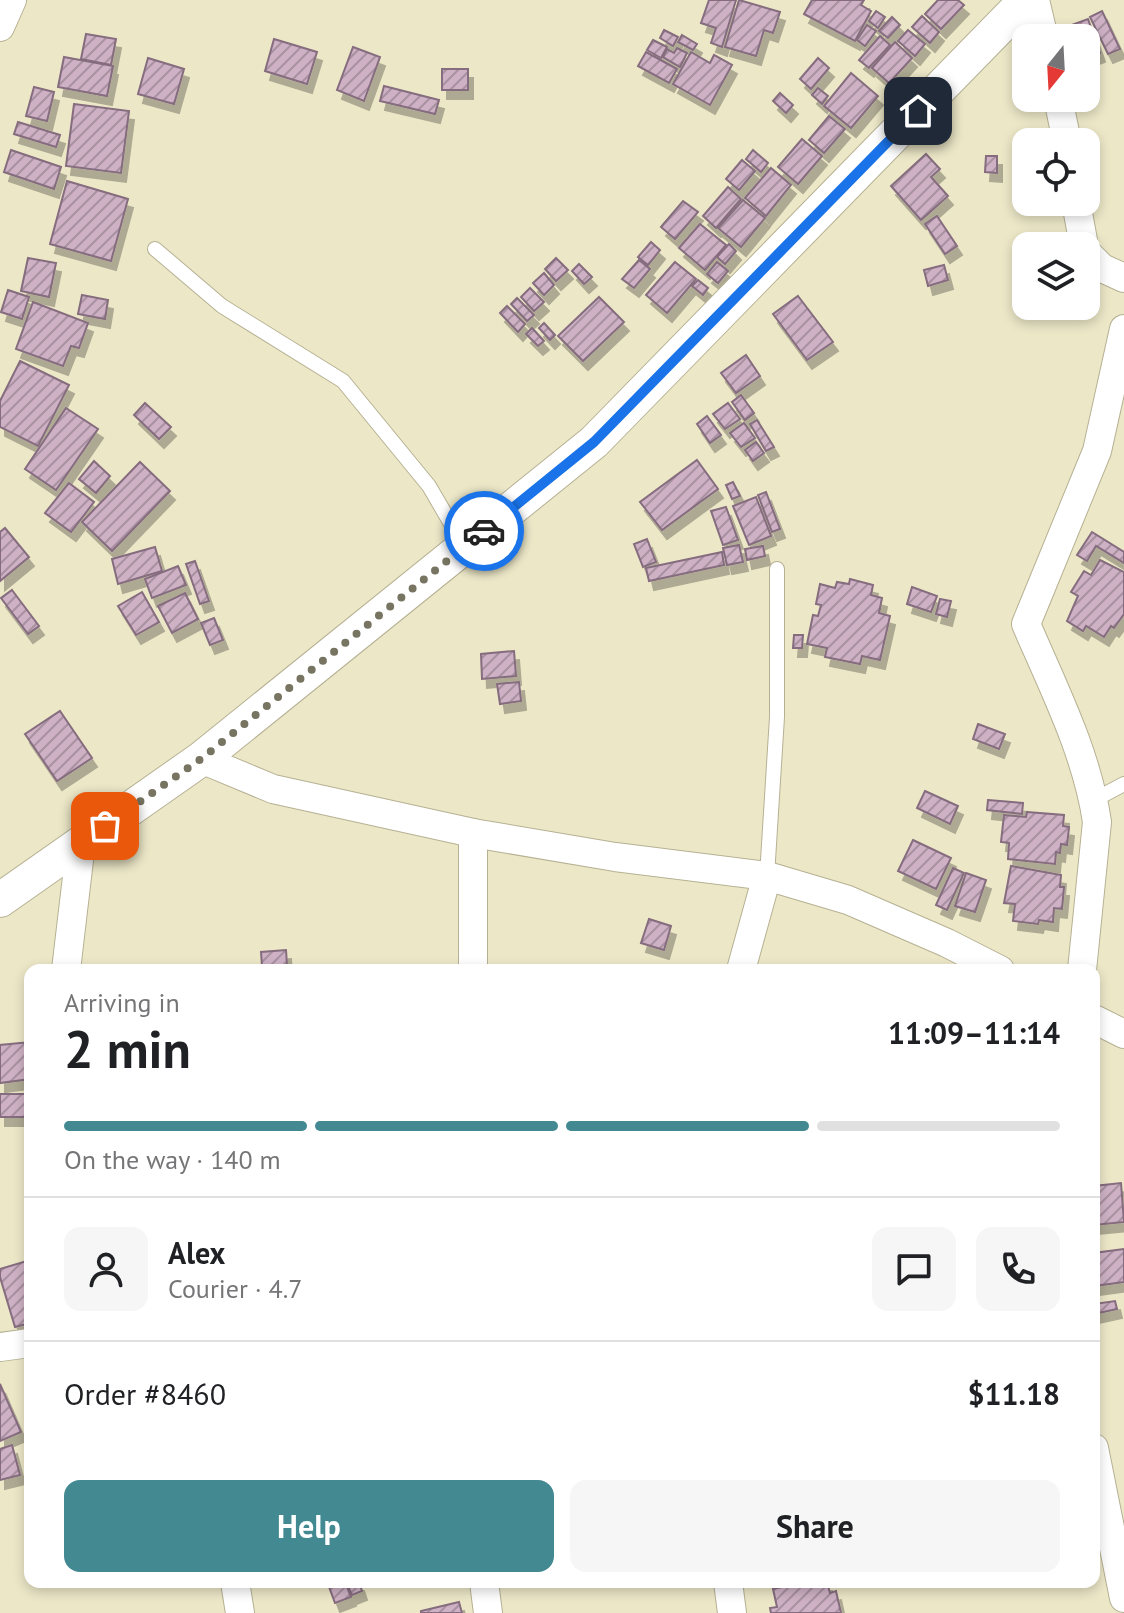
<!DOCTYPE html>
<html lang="en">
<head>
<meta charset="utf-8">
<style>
	body { margin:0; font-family:"PT Sans",sans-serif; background:#f6f6f6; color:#202124; height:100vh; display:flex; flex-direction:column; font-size:30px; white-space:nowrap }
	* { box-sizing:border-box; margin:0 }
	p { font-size:26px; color:#757577 }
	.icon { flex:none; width:44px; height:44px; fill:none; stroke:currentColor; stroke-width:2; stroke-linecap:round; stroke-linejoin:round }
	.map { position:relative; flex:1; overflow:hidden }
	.details { position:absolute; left:24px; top:964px; width:1076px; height:624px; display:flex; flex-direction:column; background:#fff; border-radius:16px; box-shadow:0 4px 12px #0003 }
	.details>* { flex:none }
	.needle { width:52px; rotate:198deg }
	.buttons { position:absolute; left:1012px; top:24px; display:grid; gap:16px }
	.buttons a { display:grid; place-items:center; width:88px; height:88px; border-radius:16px; background:#fff; box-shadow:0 4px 12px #0003; font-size:40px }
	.pin { position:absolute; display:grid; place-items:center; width:68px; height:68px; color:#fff; margin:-34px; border-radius:16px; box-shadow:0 4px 12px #0006 }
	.courier { position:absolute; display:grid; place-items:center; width:80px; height:80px; margin:-40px; border:6px solid #1a73e8; border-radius:50%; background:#fff; color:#222; box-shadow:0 2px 10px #0007 }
	.head em { font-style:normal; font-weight:600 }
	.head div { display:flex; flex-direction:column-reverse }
	.head { display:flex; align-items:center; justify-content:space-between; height:136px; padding:0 40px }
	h1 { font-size:52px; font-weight:600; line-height:60px }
	.bar { display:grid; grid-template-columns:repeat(4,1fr); gap:12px 8px; align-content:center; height:96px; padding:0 40px }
	.bar i { height:10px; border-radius:6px; background:#e0e0e0 }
	.bar .selected { background:#428992 }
	.bar p { grid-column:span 4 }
	.line { display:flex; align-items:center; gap:20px; padding:0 40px; border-top:2px solid #e0e0e0 }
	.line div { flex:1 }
	.round { display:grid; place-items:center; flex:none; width:84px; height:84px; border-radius:16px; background:#f6f6f6 }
	.action { display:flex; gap:16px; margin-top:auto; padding:16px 40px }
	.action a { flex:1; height:92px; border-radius:16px; background:#428992; color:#fff; font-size:32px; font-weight:600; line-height:92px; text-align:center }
	.action a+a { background:#f6f6f6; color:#202124 }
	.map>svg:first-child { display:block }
</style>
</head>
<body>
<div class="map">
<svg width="1124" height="1613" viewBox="0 0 1124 1613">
	<defs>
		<pattern id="building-hatch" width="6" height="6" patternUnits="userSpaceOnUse" patternTransform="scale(2)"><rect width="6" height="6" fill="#ceb1c5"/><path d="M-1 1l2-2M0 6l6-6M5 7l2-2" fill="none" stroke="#a891a0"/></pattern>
		<filter id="shadow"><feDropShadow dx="5" dy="9" stdDeviation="0" flood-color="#0004"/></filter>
	</defs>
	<rect width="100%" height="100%" fill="#ece7c7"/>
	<g fill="url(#building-hatch)" stroke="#856c7e" stroke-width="2" filter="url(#shadow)">
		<path d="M709,0h27l-14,47 -11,-4 5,-15 -15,-5z"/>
		<path d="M739,0l41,12 -7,21 -9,-3 -8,26 -31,-9z"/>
		<path d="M812,0h52l-3,5 10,6 -16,30 -51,-27z"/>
		<path d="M938,0h20l6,5 -23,24 -16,-15z"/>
		<path d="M876,11l9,6 -7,11 -9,-7z"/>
		<path d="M1102,11l18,38 -12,5 -18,-37z"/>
		<path d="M922,16l17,16 -9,11 -18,-16z"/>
		<path d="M892,17l8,8 -12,13 -9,-7z"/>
		<path d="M1088,19l12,34 -11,4 -3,-19 -31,-1 13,-5 -2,-5z"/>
		<path d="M867,25l9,6 -11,15 -8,-6z"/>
		<path d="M664,30l14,7 -5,9 -13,-8z"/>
		<path d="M908,30l17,14 -10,12 -17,-15z"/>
		<path d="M86,34l30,5 -5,26 -30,-6z"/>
		<path d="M682,35l15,9 -4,6 -15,-8z"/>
		<path d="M880,36l10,9 -21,23 -10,-8z"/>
		<path d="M274,39l43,13 -10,32 -42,-13z"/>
		<path d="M653,40l14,7 -6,11 -14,-8z"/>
		<path d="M895,42l17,16 -23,25 -17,-15z"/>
		<path d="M353,47l27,10 -16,44 -27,-11z"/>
		<path d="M677,48l10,5 -7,14 -17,-10 4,-8 7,4z"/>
		<path d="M646,52l31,17 -8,14 -31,-17z"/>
		<path d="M691,52l19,11 4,-8 18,10 -22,40 -37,-21z"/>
		<path d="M64,57l49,9 -6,30 -49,-9z"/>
		<path d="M148,58l36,11 -10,35 -36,-10z"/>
		<path d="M818,58l11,10 -18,21 -11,-10z"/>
		<rect x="442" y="69" width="26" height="21"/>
		<path d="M851,73l27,23 -27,32 -27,-22z"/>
		<path d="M384,86l55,14 -4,14 -55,-13z"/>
		<path d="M34,87l20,5 -7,29 -21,-5z"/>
		<path d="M818,88l10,8 -6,8 -10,-9z"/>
		<path d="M780,93l13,12 -7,8 -13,-12z"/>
		<path d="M74,104l55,7 -8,62 -55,-7z"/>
		<path d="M829,116l16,13 -21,24 -15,-13z"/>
		<path d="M18,122l42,13 -4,12 -42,-13z"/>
		<path d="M802,139l20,17 -24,28 -20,-17z"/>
		<path d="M11,150l50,17 -7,22 -50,-17z"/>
		<path d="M753,150l15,13 -7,9 -15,-13z"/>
		<path d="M926,154l14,15 -9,8 17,19 -27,24 -30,-34z"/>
		<path d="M986,156h11v17l-12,-1z"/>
		<path d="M742,160l13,11 -16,19 -13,-11z"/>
		<path d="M771,168l20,17 -25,31 -21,-18z"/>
		<path d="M67,181l61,18 -17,62 -61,-17z"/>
		<path d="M728,187l13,12 -25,29 -13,-12z"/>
		<path d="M743,200l22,18 -24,29 -23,-19z"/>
		<path d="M683,201l15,11 -23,27 -14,-12z"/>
		<path d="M937,216l20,30 -12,8 -20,-30z"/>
		<path d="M700,224l26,21 -21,25 -26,-22z"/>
		<path d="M651,242l9,8 -12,15 -10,-8z"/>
		<path d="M729,244l7,7 -11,13 -8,-7z"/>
		<path d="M28,258l28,5 -7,34 -28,-6z"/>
		<path d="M556,258l12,12 -12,11 -11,-12z"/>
		<path d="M639,260l11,9 -16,19 -12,-9z"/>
		<path d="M675,262l21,17 -29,34 -21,-18z"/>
		<path d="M717,262l11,9 -10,12 -11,-9z"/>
		<path d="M579,264l13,13 -8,7 -12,-13z"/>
		<path d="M944,265l4,15 -20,6 -4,-16z"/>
		<path d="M544,273l10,12 -10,10 -11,-12z"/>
		<path d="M698,280l10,8 -5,7 -11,-9z"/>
		<path d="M530,288l14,14 -10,9 -13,-14z"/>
		<path d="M8,290l21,7 -7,22 -21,-7z"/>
		<path d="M82,295l26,5 -3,19 -27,-5z"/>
		<path d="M798,296l35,46 -26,18 -34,-46z"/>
		<path d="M599,297l25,25 -41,39 -25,-25z"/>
		<path d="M517,298l17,17 -7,6 -16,-17z"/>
		<path d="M33,302l55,21 -9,25 -8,-2 -8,20 -47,-17z"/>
		<path d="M507,306l18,18 -7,8 -18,-19z"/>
		<path d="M544,323l11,12 -5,5 -11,-12z"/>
		<path d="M532,328l12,13 -6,5 -12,-12z"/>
		<path d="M746,355l14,21 -24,17 -15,-20z"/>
		<path d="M20,361l49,24 -31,61 -38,-19v-26z"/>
		<path d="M741,395l13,18 -9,7 -13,-18z"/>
		<path d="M145,403l26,24 -12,12 -25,-24z"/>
		<path d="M728,403l12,16 -15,10 -12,-15z"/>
		<path d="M66,408l32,21 -42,61 -31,-21z"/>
		<path d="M707,416l14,19 -11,8 -13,-19z"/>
		<path d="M757,420l17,27 -8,4 -16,-27z"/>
		<path d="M744,423l11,15 -14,9 -11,-14z"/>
		<path d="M756,442l8,11 -11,8 -8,-11z"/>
		<path d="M697,460l21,29 -56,41 -22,-28z"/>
		<path d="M94,461l16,15 -14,17 -17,-14z"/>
		<path d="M140,462l30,29 -58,60 -30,-29z"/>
		<path d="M733,482l7,14 -8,3 -6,-14z"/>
		<path d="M69,483l25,19 -23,30 -26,-19z"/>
		<path d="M766,492l14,37 -8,3 -14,-37z"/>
		<path d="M756,497l15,39 -22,9 -16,-39z"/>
		<path d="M726,507l12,33 -15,5 -12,-34z"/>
		<path d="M5,528l24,29 -29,24v-49z"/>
		<path d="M1092,532l32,20v11l-28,-17 -9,15 -10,-6z"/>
		<path d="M647,539l9,23 -13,5 -9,-23z"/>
		<path d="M739,545l4,17 -16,3 -4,-17z"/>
		<path d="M763,546l2,10 -18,4 -2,-11z"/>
		<path d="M155,547l7,24 -44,13 -6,-25z"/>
		<path d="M722,552l2,13 -75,16 -3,-13z"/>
		<path d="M1100,560l24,12v42l-10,14 -3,-2 -7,11 -18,-11 -3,5 -16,-10 11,-25 -7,-4 13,-21 7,4z"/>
		<path d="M195,561l14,40 -9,3 -14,-40z"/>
		<path d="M178,566l8,19 -34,13 -7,-19z"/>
		<path d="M850,579l23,6 -2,10 11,3 -3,15 11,3 -10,44 -18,-4 -2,8 -35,-7 2,-9 -20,-4 6,-29 5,1 3,-11 -5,-1 4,-20 15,4 2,-6 12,2z"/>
		<path d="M912,587l25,9 -6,16 -24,-8z"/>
		<path d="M12,590l27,36 -11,8 -27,-36z"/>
		<path d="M142,592l17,30 -23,13 -18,-29z"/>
		<path d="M185,593l13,26 -26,14 -14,-27z"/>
		<path d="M940,599l11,2 -4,16 -11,-3z"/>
		<path d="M214,618l9,22 -13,5 -9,-22z"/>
		<path d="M794,635h9l-1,13h-9z"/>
		<path d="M514,651l2,25 -34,3 -1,-25z"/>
		<path d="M519,682l2,19 -21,3 -3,-20z"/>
		<path d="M60,711l32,47 -35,23 -32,-47z"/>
		<path d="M978,724l27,10 -6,15 -26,-10z"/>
		<path d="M925,791l33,15 -8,18 -33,-16z"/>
		<path d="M988,800l35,3 -1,11 -35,-4z"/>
		<path d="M1027,812l37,3 -1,11 6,1 -2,18 -6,-1 -1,9 -4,-1 -1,12 -47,-5 1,-16 -8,-1 3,-27 22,2z"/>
		<path d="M913,840l38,18 -15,31 -38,-18z"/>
		<path d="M1011,866l50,9 -1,12h4l-2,22 -8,-1 -1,14 -14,-2 -1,4 -25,-3 2,-17 -11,-1z"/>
		<path d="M953,868l11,5 -17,37 -11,-5z"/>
		<path d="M966,873l20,7 -11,32 -20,-6z"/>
		<path d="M649,919l22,7 -7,24 -23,-7z"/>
		<path d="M286,950l1,15 -25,1 -1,-14z"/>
		<path d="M30,1042v37l-30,4v-38z"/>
		<rect x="0" y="1094" width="30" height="23"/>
		<path d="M1121,1183l3,39 -30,3v-39z"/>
		<path d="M1124,1249v33l-30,4v-33z"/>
		<path d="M30,1260v63l-15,4 -15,-50v-8z"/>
		<path d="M1115,1301l2,8 -23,5v-10z"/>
		<path d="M0,1384l21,48 -21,9z"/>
		<path d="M12,1445l8,30 -20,5v-31z"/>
		<path d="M333,1582h12l6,15 -16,6 -7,-19z"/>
		<path d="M352,1582h7l3,9 -10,4 -5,-11z"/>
		<path d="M803,1582h24l3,11 6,-2 5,22h-70l-1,-5 7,-1 -4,-18z"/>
		<path d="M459,1602l3,11h-41v-2z"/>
	</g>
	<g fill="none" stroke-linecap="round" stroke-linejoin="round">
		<g stroke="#b6b193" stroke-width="16">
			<g id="service">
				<path d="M155,249l67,57 121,75 86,105 35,60"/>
				<path d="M1094,800l30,-16"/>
				<path d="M767,876l10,-159v-148"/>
			</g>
		</g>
		<g stroke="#b6b193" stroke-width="30">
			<g id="minor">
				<path d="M1035,0l9,38"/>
				<path d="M0,27l12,-27"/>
				<path d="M1058,98l9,44"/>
				<path d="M1076,202l8,44"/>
				<path d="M1086,252l16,16 22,10"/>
				<path d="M201,759l72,30 200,44 142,24 152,19 81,24 99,43 53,27"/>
				<path d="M473,833v137"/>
				<path d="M66,970l15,-127"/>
				<path d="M741,970l26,-94"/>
				<path d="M1082,970l15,-148c-10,-69 -44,-135 -71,-198l71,-173 27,-122"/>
				<path d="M1094,1019l30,15"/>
				<path d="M0,1347l30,-4"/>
				<path d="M1094,1448l30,150"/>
				<path d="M235,1582l5,31"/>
				<path d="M484,1582l4,31"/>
				<path d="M728,1582l4,31"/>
			</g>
		</g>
		<g stroke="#b6b193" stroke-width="36">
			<path id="tertiary" d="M0,900l201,-141 393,-317 432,-442"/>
		</g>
		<use href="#service" stroke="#fff" stroke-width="14"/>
		<use href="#minor" stroke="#fff" stroke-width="28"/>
		<use href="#tertiary" stroke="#fff" stroke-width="34"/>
	</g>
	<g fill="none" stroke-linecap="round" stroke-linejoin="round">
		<path stroke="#777461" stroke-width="8" stroke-dasharray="0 14.4" d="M105,826l96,-67 283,-228"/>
		<path stroke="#1a73e8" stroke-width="10" d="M484,531l110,-89 324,-331"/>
	</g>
</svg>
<div class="buttons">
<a><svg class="needle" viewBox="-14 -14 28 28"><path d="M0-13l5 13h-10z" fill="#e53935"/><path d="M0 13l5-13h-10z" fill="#757577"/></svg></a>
<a><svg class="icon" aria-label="locate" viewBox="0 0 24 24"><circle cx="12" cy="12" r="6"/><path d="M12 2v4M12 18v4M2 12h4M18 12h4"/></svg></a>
<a><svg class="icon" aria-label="layers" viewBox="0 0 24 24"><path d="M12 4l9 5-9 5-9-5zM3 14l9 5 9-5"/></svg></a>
</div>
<div class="pin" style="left:105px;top:826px;background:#ea580c"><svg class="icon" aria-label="bag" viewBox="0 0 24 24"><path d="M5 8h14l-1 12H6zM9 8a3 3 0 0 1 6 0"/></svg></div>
<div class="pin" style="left:918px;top:111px;background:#1f2937"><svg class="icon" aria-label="home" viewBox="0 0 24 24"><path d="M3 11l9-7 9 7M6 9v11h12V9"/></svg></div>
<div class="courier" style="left:484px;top:531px"><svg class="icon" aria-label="car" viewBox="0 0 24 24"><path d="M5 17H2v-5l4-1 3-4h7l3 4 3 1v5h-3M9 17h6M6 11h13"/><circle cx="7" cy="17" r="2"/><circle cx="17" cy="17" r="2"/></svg></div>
<section class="details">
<div class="head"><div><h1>2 min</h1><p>Arriving in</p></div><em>11:09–11:14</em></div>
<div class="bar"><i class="selected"></i><i class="selected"></i><i class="selected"></i><i></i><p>On the way · 140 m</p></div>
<div class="line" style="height:144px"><a class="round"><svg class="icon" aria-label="person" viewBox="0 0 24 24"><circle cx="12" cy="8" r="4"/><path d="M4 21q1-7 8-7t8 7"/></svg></a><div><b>Alex</b><p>Courier · 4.7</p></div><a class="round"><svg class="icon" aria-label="chat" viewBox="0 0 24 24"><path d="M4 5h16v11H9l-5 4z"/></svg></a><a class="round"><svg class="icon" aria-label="phone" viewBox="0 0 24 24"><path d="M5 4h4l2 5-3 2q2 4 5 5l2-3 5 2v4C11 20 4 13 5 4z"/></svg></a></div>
<div class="line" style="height:104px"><div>Order #8460</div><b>$11.18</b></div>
<div class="action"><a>Help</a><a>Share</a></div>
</section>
</div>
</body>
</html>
